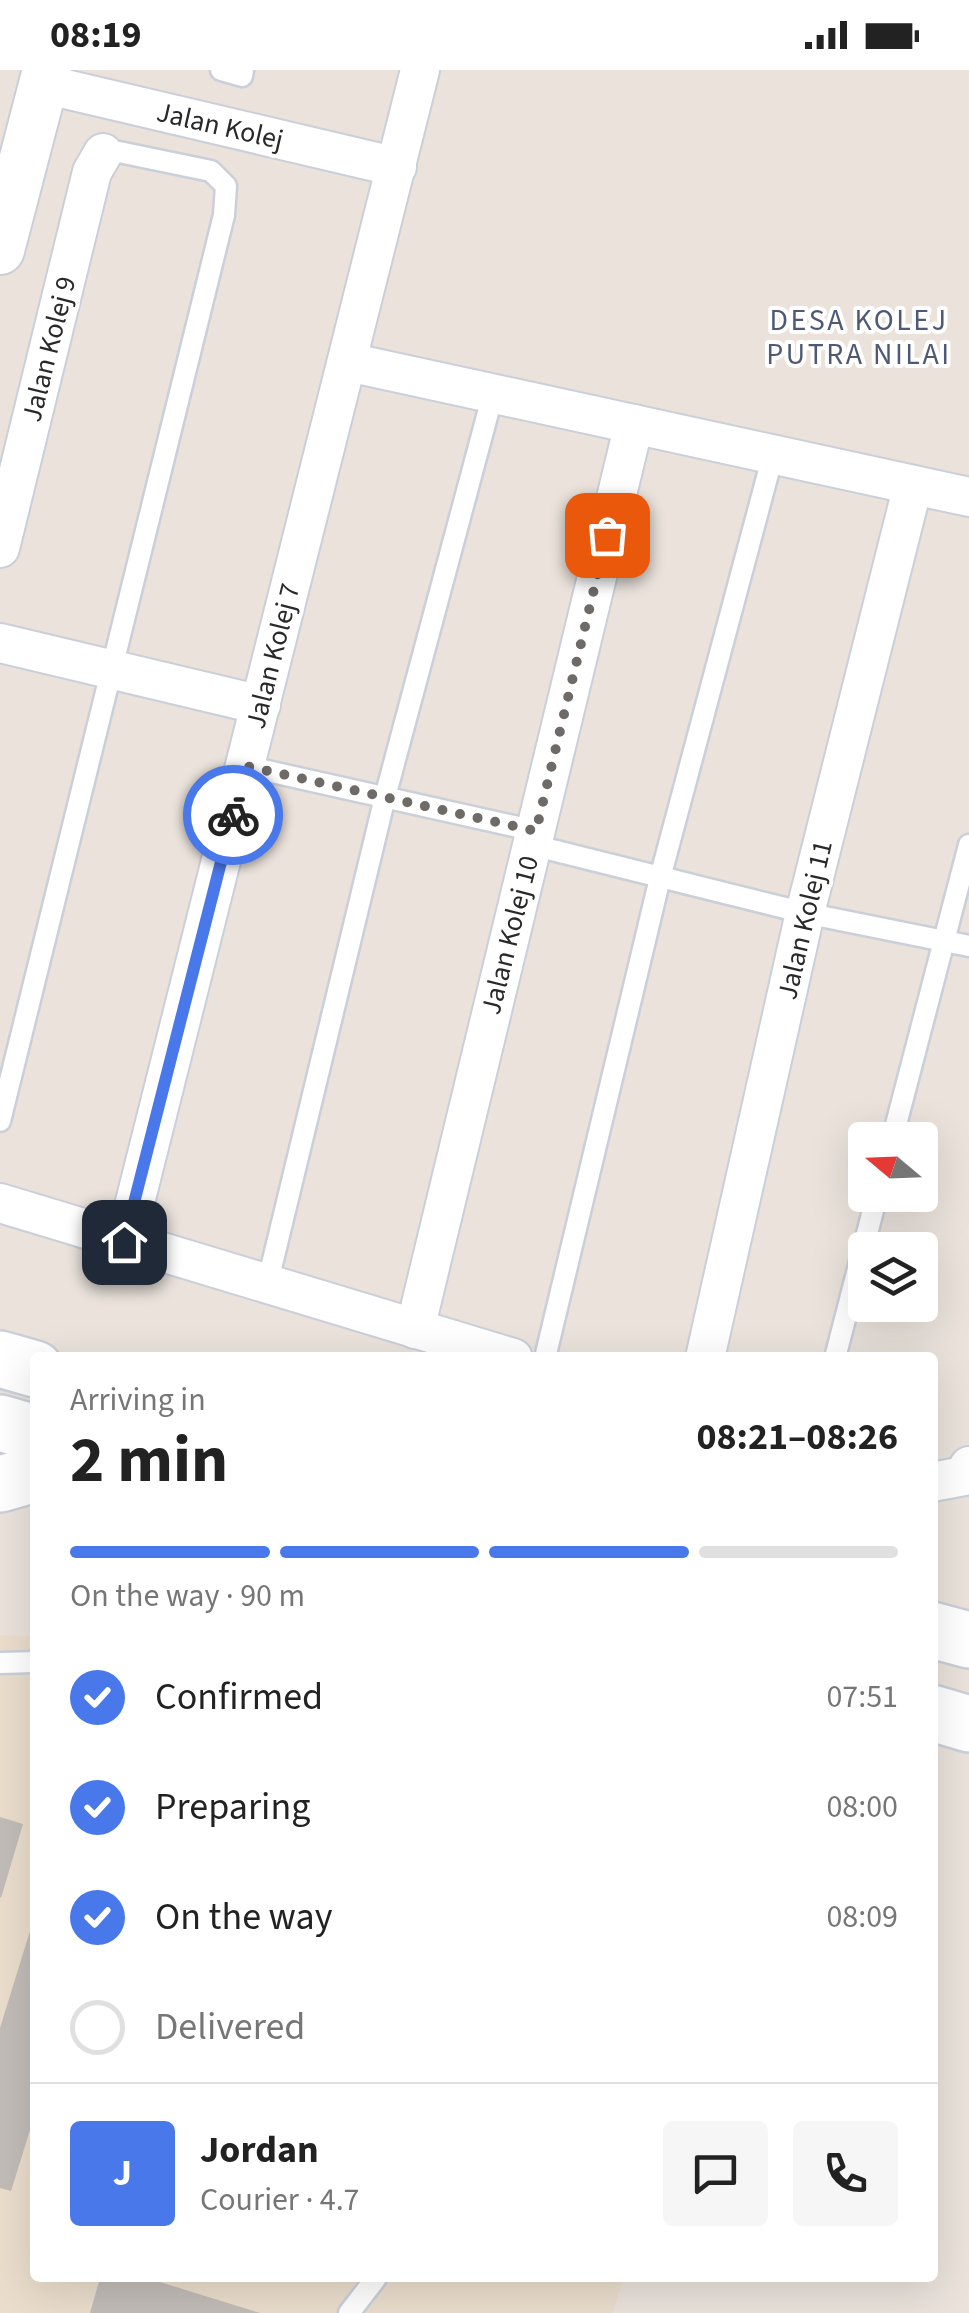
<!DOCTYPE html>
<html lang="en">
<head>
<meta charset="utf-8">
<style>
	body { margin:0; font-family:"Source Sans 3",sans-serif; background:#f6f6f6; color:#222; height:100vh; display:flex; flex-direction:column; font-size:38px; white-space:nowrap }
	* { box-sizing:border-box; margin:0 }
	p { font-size:32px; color:#767676 }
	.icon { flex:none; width:55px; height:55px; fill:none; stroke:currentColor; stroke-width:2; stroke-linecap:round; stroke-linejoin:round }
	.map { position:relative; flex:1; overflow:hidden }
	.panel { position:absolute; left:30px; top:1282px; width:908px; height:930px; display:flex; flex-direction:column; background:#fff; border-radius:10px; box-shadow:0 10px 40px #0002 }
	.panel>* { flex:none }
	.needle { width:65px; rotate:289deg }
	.tools { position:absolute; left:848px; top:1052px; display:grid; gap:20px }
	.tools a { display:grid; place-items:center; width:90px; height:90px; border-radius:10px; background:#fff; box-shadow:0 10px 40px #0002; font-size:50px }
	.pin { position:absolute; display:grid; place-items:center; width:85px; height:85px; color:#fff; margin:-42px; border-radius:20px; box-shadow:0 5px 15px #0006 }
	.courier { position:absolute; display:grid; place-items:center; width:100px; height:100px; margin:-50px; border:8px solid #4978ea; border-radius:50%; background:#fff; color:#222; box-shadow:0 2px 12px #0007 }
	.head em { font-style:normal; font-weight:700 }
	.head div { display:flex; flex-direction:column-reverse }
	.head { display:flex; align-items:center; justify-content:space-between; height:170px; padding:0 40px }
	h1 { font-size:65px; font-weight:700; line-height:75px }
	.bar { display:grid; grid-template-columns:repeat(4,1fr); gap:15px 10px; align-content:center; height:120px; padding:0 40px }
	.bar i { height:12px; border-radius:8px; background:#e0e0e0 }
	.bar .on { background:#4978ea }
	.bar p { grid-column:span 4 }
	.line { display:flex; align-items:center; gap:25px; padding:0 40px; border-top:2px solid #e0e0e0 }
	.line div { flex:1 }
	.round { display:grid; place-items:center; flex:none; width:105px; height:105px; border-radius:10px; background:#f6f6f6 }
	ol { padding:0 40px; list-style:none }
	li { display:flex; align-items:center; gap:30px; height:110px }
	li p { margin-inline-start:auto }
	li .icon { padding:10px; border-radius:50%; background:#4978ea; color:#fff; stroke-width:4 }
	li:last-child { color:#767676 }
	li i { width:55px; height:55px; border:5px solid #e0e0e0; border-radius:50% }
	.status { display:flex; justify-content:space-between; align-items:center; height:70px; padding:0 50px; background:#fff; direction:ltr }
	.status svg { height:28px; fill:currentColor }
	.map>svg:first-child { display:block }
</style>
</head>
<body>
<div class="status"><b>08:19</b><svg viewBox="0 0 49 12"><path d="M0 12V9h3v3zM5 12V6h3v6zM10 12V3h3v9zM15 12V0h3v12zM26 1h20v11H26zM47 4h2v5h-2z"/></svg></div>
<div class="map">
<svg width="969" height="2243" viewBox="0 0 969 2243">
	<rect width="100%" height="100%" fill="#eae2db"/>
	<path fill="#eaddcc" d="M0,1565l35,2v641h588l-10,35h-613z"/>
	<g fill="#c2bcb8">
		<path d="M0,1747l23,7 -22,74 -1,-1z"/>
		<path d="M34,1848l1,196 -24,77 -11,-3v-160z"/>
		<path d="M100,2208h47l113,35h-170z"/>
	</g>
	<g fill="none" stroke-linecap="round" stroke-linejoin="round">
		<g stroke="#cacfd9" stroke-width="25">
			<g id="service">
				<path d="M221,0l21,6 1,-6"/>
				<path d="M245,696l291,65"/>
				<path d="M532,775l273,68 164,33"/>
				<path d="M0,1051l224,-906 2,-29 -15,-15 -92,-19 -16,1"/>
				<path d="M892,1070l77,-295"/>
				<path d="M267,1215l118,-488 108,-403"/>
				<path d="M545,1288l115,-480 113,-423"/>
				<path d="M835,1288l42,-163"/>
				<path d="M0,1593l35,-1"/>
				<path d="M349,2243l27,-35"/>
			</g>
		</g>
		<g stroke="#cacfd9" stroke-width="42">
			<g id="minor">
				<path d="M44,14l353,83"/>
				<path d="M348,292l621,135"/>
				<path d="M0,478l92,-376 11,-19"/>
				<path d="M0,573l261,62"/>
				<path d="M0,1133l513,155"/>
				<path d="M125,1172l295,-1172"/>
				<path d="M415,1259l219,-905"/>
				<path d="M705,1288l100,-445 108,-428"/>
				<path d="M932,1412l32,-6 5,-10"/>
			</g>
		</g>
		<g stroke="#cacfd9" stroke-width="52">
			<path id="tertiary" d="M0,180l47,-180"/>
		</g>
		<g stroke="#cacfd9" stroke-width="60">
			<g id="secondary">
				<path d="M0,1289l35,10"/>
				<path d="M0,1353l35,10"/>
				<path d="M0,1414l35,-10"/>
				<path d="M932,1560l37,10"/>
				<path d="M932,1643l37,11"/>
			</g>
		</g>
		<use href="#service" stroke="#fff" stroke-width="20"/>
		<use href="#minor" stroke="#fff" stroke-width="38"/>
		<use href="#tertiary" stroke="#fff" stroke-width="48"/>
		<use href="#secondary" stroke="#fff" stroke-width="55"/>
	</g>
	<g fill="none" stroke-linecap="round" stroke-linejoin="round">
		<path stroke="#6d6a67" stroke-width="10" stroke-dasharray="0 18" d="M233,745l13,-49 290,65 71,-296"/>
		<path stroke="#4978ea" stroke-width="12" d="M124,1172l109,-427"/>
	</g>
	<g text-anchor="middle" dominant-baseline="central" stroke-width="8" stroke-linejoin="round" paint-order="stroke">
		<g font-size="28" fill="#292929" stroke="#fff">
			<text transform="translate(220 56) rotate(13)">Jalan Kolej</text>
			<text transform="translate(49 279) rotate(-76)">Jalan Kolej 9</text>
			<text transform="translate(273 586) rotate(-76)">Jalan Kolej 7</text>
			<text transform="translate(805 850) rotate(-77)">Jalan Kolej 11</text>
			<text transform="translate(510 865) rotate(-76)">Jalan Kolej 10</text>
		</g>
		<g font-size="30" letter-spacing="2.5" fill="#4d5975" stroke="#fff">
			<text x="859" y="250">DESA KOLEJ<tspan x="859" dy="34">PUTRA NILAI</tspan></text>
		</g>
	</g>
</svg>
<div class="tools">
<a><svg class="needle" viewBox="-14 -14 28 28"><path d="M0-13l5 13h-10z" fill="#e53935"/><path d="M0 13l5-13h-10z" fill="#767676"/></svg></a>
<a><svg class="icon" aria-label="layers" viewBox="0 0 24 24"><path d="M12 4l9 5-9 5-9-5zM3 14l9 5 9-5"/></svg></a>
</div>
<div class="pin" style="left:607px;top:465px;background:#ea580c"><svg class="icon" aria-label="bag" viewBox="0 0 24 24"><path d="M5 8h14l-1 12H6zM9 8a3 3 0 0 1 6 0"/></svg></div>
<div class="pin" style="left:124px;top:1172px;background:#1f2937"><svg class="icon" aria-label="home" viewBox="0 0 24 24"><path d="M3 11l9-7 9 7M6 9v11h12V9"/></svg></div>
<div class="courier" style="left:233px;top:745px"><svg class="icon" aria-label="bike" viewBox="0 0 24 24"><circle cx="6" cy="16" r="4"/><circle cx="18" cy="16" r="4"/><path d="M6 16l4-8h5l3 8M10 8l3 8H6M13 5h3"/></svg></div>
<section class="panel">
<div class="head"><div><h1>2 min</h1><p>Arriving in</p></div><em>08:21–08:26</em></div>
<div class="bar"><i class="on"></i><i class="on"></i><i class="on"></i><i></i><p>On the way · 90 m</p></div>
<ol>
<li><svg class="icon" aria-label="check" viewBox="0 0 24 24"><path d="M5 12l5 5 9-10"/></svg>Confirmed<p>07:51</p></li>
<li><svg class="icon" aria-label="check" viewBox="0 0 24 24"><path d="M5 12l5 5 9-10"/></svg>Preparing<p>08:00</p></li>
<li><svg class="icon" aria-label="check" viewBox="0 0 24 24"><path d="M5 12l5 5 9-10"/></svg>On the way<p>08:09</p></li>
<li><i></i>Delivered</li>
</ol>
<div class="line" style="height:180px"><b class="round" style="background:#4978ea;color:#fff">J</b><div><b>Jordan</b><p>Courier · 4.7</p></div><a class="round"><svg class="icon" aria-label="chat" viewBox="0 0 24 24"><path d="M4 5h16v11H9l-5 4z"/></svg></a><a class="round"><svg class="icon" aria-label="phone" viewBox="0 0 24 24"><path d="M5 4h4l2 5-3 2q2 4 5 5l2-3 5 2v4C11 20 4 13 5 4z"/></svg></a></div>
</section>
</div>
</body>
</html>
